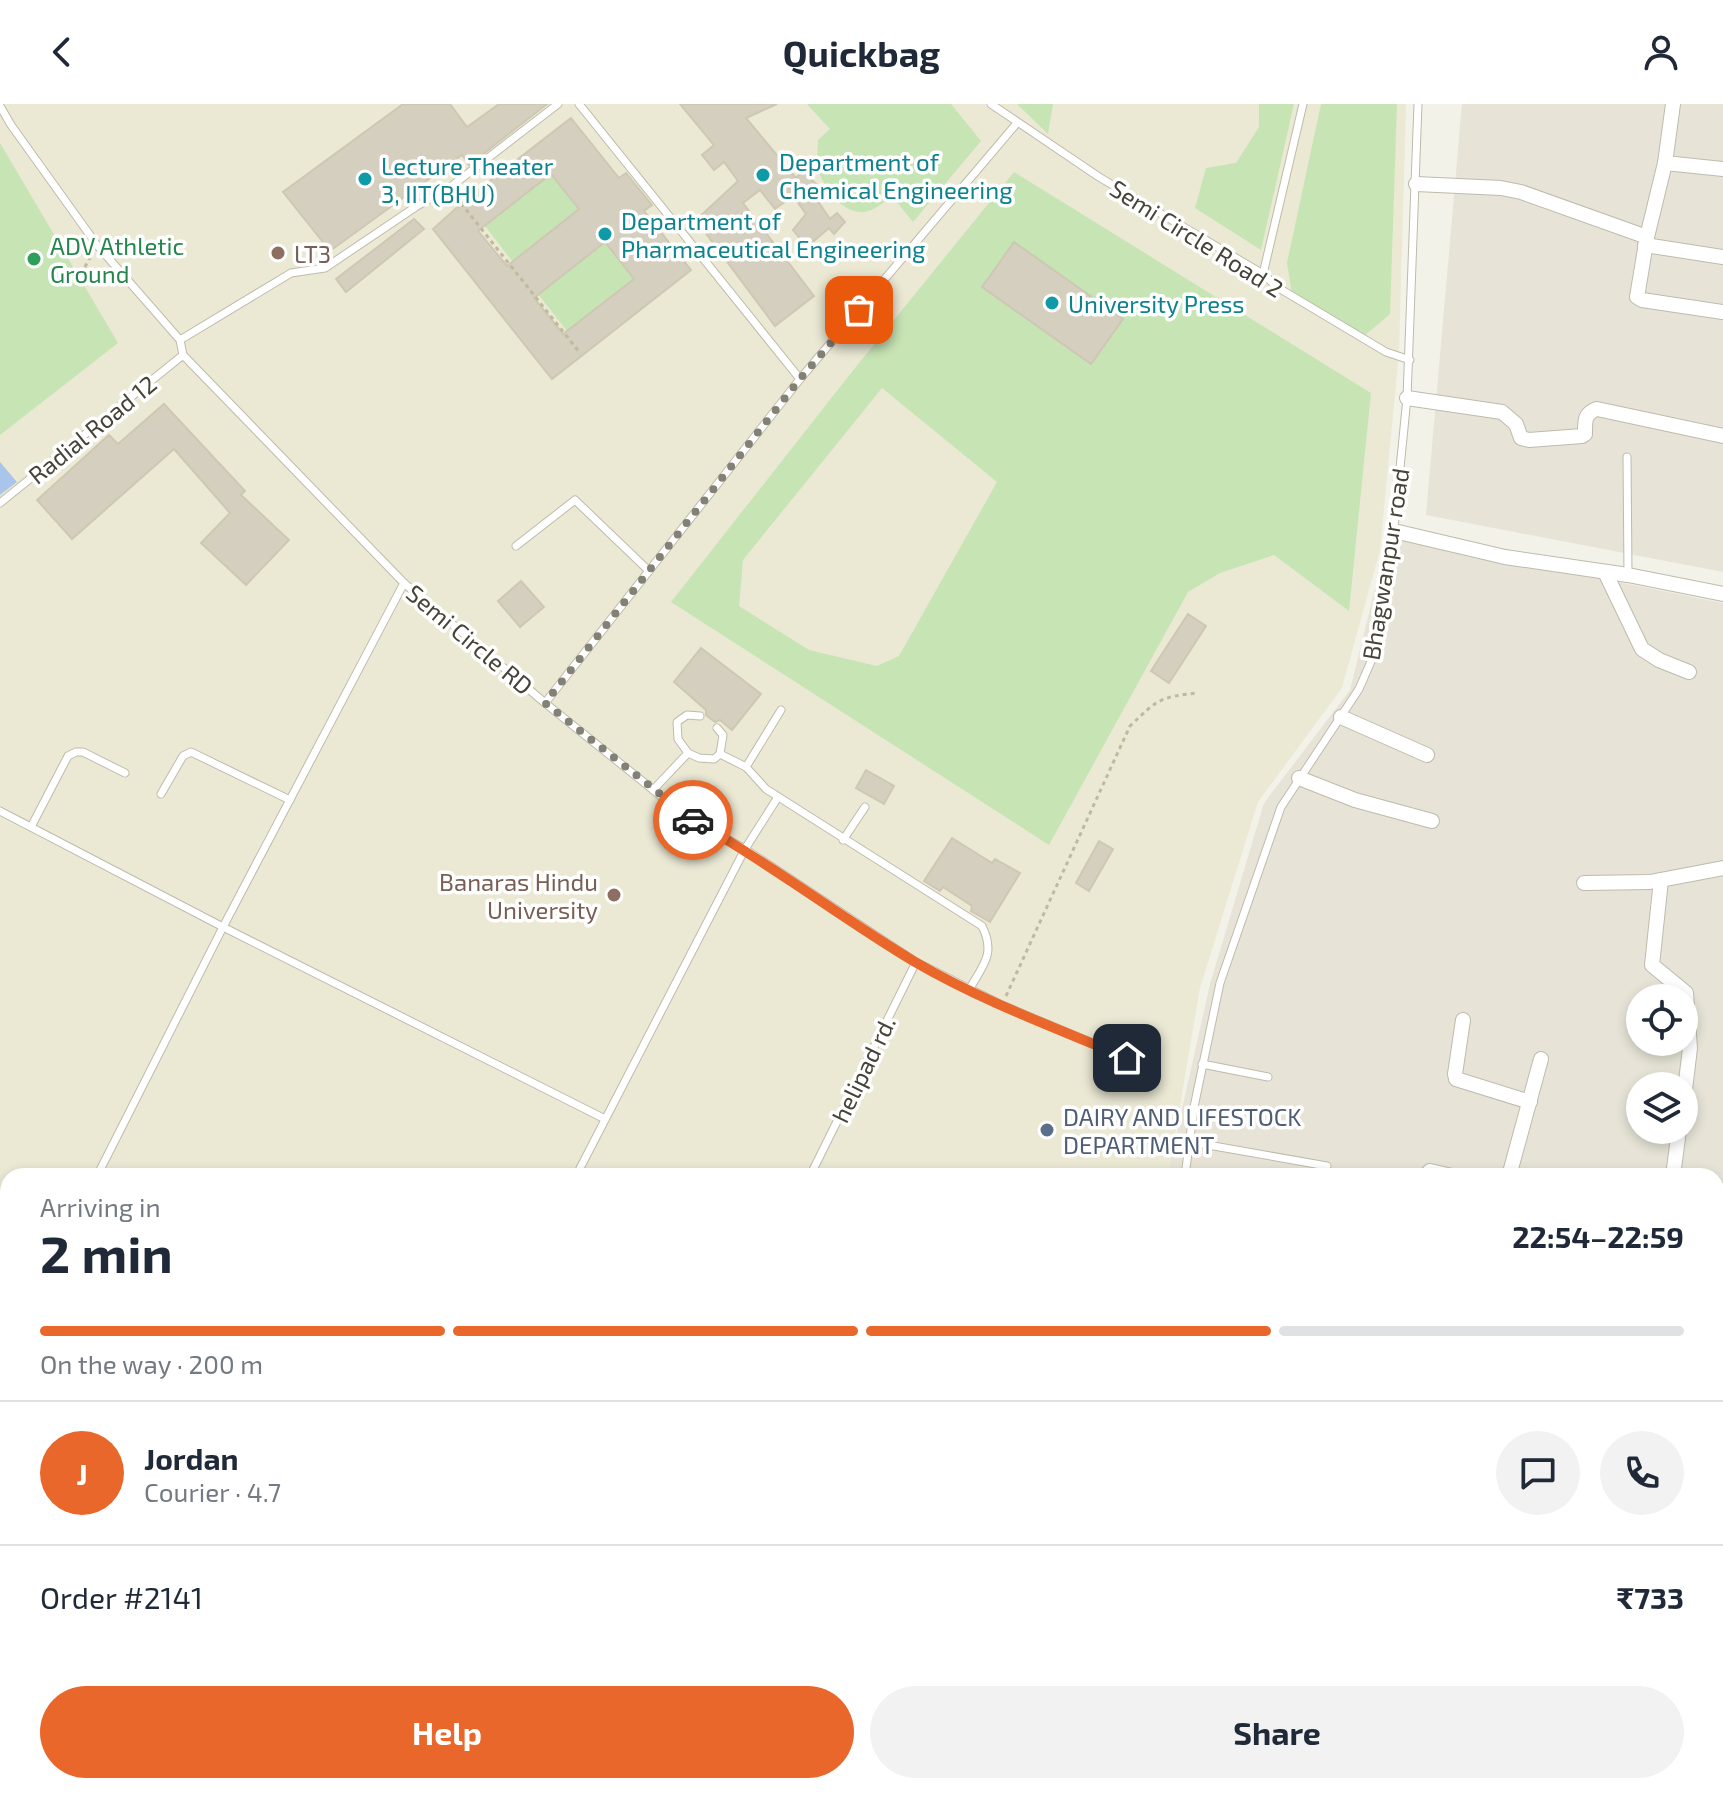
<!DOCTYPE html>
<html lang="en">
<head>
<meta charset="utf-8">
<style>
	body { margin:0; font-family:"Exo 2",sans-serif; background:#f2f2f3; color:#1f2937; height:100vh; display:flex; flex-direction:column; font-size:30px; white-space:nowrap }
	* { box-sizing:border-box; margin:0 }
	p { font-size:26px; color:#747a83 }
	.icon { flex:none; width:44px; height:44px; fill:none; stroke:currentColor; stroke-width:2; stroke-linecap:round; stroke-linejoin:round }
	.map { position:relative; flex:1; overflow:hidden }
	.panel { position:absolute; left:0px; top:1064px; width:1724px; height:626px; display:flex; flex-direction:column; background:#fff; border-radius:24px 24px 0 0; box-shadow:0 4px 12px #0003 }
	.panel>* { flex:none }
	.controls { position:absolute; left:1626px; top:880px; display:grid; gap:16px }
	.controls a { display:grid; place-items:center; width:72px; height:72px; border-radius:50%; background:#fff; box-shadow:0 4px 12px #0003; font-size:40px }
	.pin { position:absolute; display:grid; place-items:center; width:68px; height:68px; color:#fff; margin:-34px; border-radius:16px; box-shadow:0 4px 12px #0006 }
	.courier { position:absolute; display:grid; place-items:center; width:80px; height:80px; margin:-40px; border:6px solid #e9672a; border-radius:50%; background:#fff; color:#222; box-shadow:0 2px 10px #0007 }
	.summary em { font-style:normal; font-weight:700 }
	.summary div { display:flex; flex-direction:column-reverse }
	.summary { display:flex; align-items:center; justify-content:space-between; height:136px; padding:0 40px }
	h1 { font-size:52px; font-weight:700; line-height:60px }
	.bar { display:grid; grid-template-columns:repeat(4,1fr); gap:12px 8px; align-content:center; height:96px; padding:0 40px }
	.bar i { height:10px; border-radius:6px; background:#e0e1e3 }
	.bar .current { background:#e9672a }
	.bar p { grid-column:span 4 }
	.line { display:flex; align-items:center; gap:20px; padding:0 40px; border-top:2px solid #e0e1e3 }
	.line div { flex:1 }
	.round { display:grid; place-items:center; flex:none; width:84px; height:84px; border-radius:42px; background:#f2f2f3 }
	.primary-button { display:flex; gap:16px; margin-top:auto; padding:16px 40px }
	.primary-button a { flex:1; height:92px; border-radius:48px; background:#e9672a; color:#fff; font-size:32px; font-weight:700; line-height:92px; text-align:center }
	.primary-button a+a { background:#f2f2f3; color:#1f2937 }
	header { display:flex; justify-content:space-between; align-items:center; height:104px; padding:0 40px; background:#fff; font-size:36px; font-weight:700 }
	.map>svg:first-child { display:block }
</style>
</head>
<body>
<header><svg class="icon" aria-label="back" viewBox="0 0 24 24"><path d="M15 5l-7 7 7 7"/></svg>Quickbag<svg class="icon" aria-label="person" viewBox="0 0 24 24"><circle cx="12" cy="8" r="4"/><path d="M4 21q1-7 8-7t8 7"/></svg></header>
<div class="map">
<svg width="1723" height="1689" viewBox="0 0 1723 1689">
	<rect width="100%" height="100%" fill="#f3f2e9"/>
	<g fill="#e7e4d7" fill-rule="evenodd">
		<path d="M1462,0h261v468l-297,-57z"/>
		<path d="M1388,432l335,67v1190h-764l2,-7h755v-610h-549l43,-192 54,-181 86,-113zM1640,894h44v44h-44zM1640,982h44v44h-44z"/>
	</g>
	<path fill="#ebe9d4" d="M0,0h1406l-7,249 -19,197 -38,138 -84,114 -58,186 -32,188h-1160v610h953l-2,7h-959z"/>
	<g fill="#c7e4b5" fill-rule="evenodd">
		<path d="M807,0h144l30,37 -68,81 -21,-26c-8,6 -18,15 -28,16 -21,2 -39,-23 -45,-40 -3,-9 -1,-22 -1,-32l12,-11z"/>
		<path d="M1017,0h36l-5,30z"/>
		<path d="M1259,0h35l-33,146 -66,-42 11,-40 30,-5 23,-36z"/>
		<path d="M1321,0h76l-7,210 -26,22 -71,-36 -6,-37z"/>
		<path d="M0,39l118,200 -118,92z"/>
		<path d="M1014,68l357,221 -22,218 -75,-56 -54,18 -32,19 -139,253 -378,-243 184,-234zM882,284l115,94 -98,174 -22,10 -68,-16 -70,-44 4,-46z"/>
		<path d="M551,70l28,35 -67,52 -27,-35z"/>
		<path d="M605,138l29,37 -67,52 -29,-37z"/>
		<path d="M0,1668l8,2v12h13l3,3 88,4h-112z"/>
	</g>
	<path fill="#aac5eb" d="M0,358l17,20 -17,13z"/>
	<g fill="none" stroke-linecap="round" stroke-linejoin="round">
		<path stroke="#c5c4c0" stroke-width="110" d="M0,1484l8,2"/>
	</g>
	<g fill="#d4cfbf" stroke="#cec8b3" stroke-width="2" fill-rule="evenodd">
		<path d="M403,0h47l17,23 32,-23h48l-78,61 -7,-10 -132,96 -47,-59z"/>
		<path d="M680,0h97l-31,14 50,60 7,-7 13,13 -7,4 21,31 7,-6 8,9 -11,12 -5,-6 -22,19 -14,-17 13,-16 -13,-18 -18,13 -15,-19 -17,13 71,93 -39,30 -79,-106 42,-39 -14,-19 -10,8 -12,-15 12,-10z"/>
		<path d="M571,14l48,60 7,-5 26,32 -8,6 47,59 -139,109 -119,-150 31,-28zM551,70l28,35 -72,57 -29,-35zM605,138l29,37 -71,55 -29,-36z"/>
		<path d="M414,115l10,10 -78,63 -10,-13z"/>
		<path d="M1014,138l109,77 -32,45 -109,-77z"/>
		<path d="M164,300l81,87 -4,4 48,45 -43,45 -45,-42 29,-30 -56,-64 -102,90 -35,-39 72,-65 9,9z"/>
		<path d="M521,477l23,26 -24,20 -22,-26z"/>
		<path d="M1188,510l18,12 -37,57 -18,-12z"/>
		<path d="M701,544l60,46 -29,36 -12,-10 -5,2 -9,-7v-5l-32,-28z"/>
		<path d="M866,666l28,16 -10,18 -28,-16z"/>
		<path d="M952,734l40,25 3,-4 25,14 -30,49 -19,-11 1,-5 -29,-19 -3,4 -16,-10z"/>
		<path d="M1099,737l14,8 -24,42 -13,-8z"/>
	</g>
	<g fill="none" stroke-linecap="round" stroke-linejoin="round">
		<g stroke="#bebbac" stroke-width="9">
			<g id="service">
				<path d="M579,0l221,275"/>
				<path d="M991,0l108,73 164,97 14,13 109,65 24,8"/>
				<path d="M0,2l11,19 86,120 83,95 3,15 221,228 141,120 142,114 58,32 171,113 86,43 150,63"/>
				<path d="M1263,170l40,-170"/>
				<path d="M180,236l111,-67 34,-5 92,-62 32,-18 109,-84"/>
				<path d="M1627,353l1,118"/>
				<path d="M0,399l183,-148"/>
				<path d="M516,442l59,-46 74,71"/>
				<path d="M545,599l255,-324 217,-256"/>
				<path d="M717,624l6,7 -3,19"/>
				<path d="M688,649l-10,-14 -1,-17 10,-7 13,1"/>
				<path d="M746,663l20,22 216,137c14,28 1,39 -13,64"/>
				<path d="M653,686l35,-37 11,5 15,1 6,-5 26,13 35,-57"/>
				<path d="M161,690l22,-38 8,-4 99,48"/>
				<path d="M0,707l223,116 382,192"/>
				<path d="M31,723l37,-71 8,-4h7l42,21"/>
				<path d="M843,736l22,-33"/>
				<path d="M1202,960l66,13"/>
				<path d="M1191,1038l136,24"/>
				<path d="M97,1072l126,-249 181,-344"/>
				<path d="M576,1072l169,-327 33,-52"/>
				<path d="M810,1072l106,-214"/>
				<path d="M1185,1072l9,-69 26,-124 61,-176 78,-118 17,-39 16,-102 15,-150 11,-294"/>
				<path d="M0,1271l8,-17"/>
				<path d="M989,1689l3,-7"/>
			</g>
		</g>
		<g stroke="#bebbac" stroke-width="16">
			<g id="minor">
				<path d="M1665,59l8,-59"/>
				<path d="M1416,80l85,4 20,4 126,45 18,-74 58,6"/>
				<path d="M1647,133l-10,60 5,3 81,12"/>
				<path d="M1645,141l78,12"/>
				<path d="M1407,294l95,14 14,12 5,14 8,2 53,-4 3,-2c0,-12 -1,-21 12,-25l126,27"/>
				<path d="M1394,427l111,26 123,18 95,19"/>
				<path d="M1605,468l37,77 17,11 30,12"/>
				<path d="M1341,613l86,38"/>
				<path d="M1299,674l56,22 77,21"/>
				<path d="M1661,776l-9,85 34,28 4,55 -6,50"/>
				<path d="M1584,779l66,-1 73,-14"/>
				<path d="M1463,916l-8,54 1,5 74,23"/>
				<path d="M1425,1072l5,-5 22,5"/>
				<path d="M1509,1072l32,-117"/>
				<path d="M1673,1072l6,-46"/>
				<path d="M1716,1269l7,3"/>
				<path d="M1716,1564l7,1"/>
				<path d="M1043,1682l12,7"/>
				<path d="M1613,1682l15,7"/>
				<path d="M1269,1689l2,-7"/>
				<path d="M1349,1689l4,-7"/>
				<path d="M1434,1689l2,-7"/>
				<path d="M1547,1689l1,-7"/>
			</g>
		</g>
		<g stroke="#bfb99e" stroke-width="3" stroke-dasharray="4 4" stroke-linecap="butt">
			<path d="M456,93l124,156"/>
			<path d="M77,177l14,-25"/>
			<path d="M1006,892l124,-270c28,-27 30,-29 68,-33"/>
		</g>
		<use href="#service" stroke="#fff" stroke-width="7"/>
		<use href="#minor" stroke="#fff" stroke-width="14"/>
	</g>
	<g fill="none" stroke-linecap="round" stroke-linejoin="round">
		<path stroke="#838076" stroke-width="8" stroke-dasharray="0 14.4" d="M693,716l-148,-117 255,-324 59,-69"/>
		<path stroke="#e9672a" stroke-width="10" d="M693,716c77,43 147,97 222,142 67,39 141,66 212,96"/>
	</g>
	<g fill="#0f9aa8" stroke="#fff" stroke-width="3">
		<circle cx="763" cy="71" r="8"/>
		<circle cx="365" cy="75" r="8"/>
		<circle cx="605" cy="130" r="8"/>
		<circle cx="1052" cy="199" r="8"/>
	</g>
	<g fill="#8d6e63" stroke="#fff" stroke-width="3">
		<circle cx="278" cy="149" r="8"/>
		<circle cx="614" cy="791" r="8"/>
	</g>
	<circle fill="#2e9e5b" stroke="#fff" stroke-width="3" cx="34" cy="155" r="8"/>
	<circle fill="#5c6f8a" stroke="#fff" stroke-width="3" cx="1047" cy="1026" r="8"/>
	<g text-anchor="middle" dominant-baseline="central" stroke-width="7" stroke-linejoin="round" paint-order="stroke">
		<g font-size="24" fill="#0d838f" stroke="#fff" text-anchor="start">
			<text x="779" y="57">Department of<tspan x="779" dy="28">Chemical Engineering</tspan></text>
			<text x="381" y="61">Lecture Theater<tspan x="381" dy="28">3, IIT(BHU)</tspan></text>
			<text x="621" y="116">Department of<tspan x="621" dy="28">Pharmaceutical Engineering</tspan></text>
			<text x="1068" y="199">University Press</text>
		</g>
		<g font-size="24" fill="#464338" stroke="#fff">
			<text transform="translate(1197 134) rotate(32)">Semi Circle Road 2</text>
			<text transform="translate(92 325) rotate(-39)">Radial Road 12</text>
			<text transform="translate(1385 460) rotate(-81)">Bhagwanpur road</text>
			<text transform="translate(470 535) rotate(40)">Semi Circle RD</text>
			<text transform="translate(863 965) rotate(-64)">helipad rd.</text>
		</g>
		<g font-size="24" fill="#27864d" stroke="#fff" text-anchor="start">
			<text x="50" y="141">ADV Athletic<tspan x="50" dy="28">Ground</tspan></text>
		</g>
		<g font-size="24" fill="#785e54" stroke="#fff" text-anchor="start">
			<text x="294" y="149">LT3</text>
			<text x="598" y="777" text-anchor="end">Banaras Hindu<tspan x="598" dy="28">University</tspan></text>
		</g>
		<g font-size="24" fill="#4e5e75" stroke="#fff" text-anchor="start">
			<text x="1063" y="1012">DAIRY AND LIFESTOCK<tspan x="1063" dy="28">DEPARTMENT</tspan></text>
		</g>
	</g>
</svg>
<div class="controls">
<a><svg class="icon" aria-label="locate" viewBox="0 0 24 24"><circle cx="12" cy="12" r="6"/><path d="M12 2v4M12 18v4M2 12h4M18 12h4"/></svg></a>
<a><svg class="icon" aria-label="layers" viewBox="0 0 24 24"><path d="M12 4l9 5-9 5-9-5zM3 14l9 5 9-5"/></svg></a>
</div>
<div class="pin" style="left:859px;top:206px;background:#ea580c"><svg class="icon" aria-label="bag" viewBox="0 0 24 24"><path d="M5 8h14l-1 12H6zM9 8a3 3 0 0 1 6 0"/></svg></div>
<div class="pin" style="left:1127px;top:954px;background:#1f2937"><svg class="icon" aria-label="home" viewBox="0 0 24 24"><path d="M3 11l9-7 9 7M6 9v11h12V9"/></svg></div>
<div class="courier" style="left:693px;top:716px"><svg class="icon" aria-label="car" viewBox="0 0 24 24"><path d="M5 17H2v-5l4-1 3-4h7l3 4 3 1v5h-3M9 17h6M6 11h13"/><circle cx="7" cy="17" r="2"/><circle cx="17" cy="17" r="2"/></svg></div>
<section class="panel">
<div class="summary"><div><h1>2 min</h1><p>Arriving in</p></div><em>22:54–22:59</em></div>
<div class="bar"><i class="current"></i><i class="current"></i><i class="current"></i><i></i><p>On the way · 200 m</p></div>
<div class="line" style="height:144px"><b class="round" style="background:#e9672a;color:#fff">J</b><div><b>Jordan</b><p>Courier · 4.7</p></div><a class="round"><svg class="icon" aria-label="chat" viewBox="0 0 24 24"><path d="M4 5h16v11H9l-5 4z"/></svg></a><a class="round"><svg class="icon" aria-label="phone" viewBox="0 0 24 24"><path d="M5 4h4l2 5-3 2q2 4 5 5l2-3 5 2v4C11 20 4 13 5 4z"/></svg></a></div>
<div class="line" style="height:104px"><div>Order #2141</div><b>₹733</b></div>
<div class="primary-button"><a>Help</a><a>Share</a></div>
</section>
</div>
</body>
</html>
